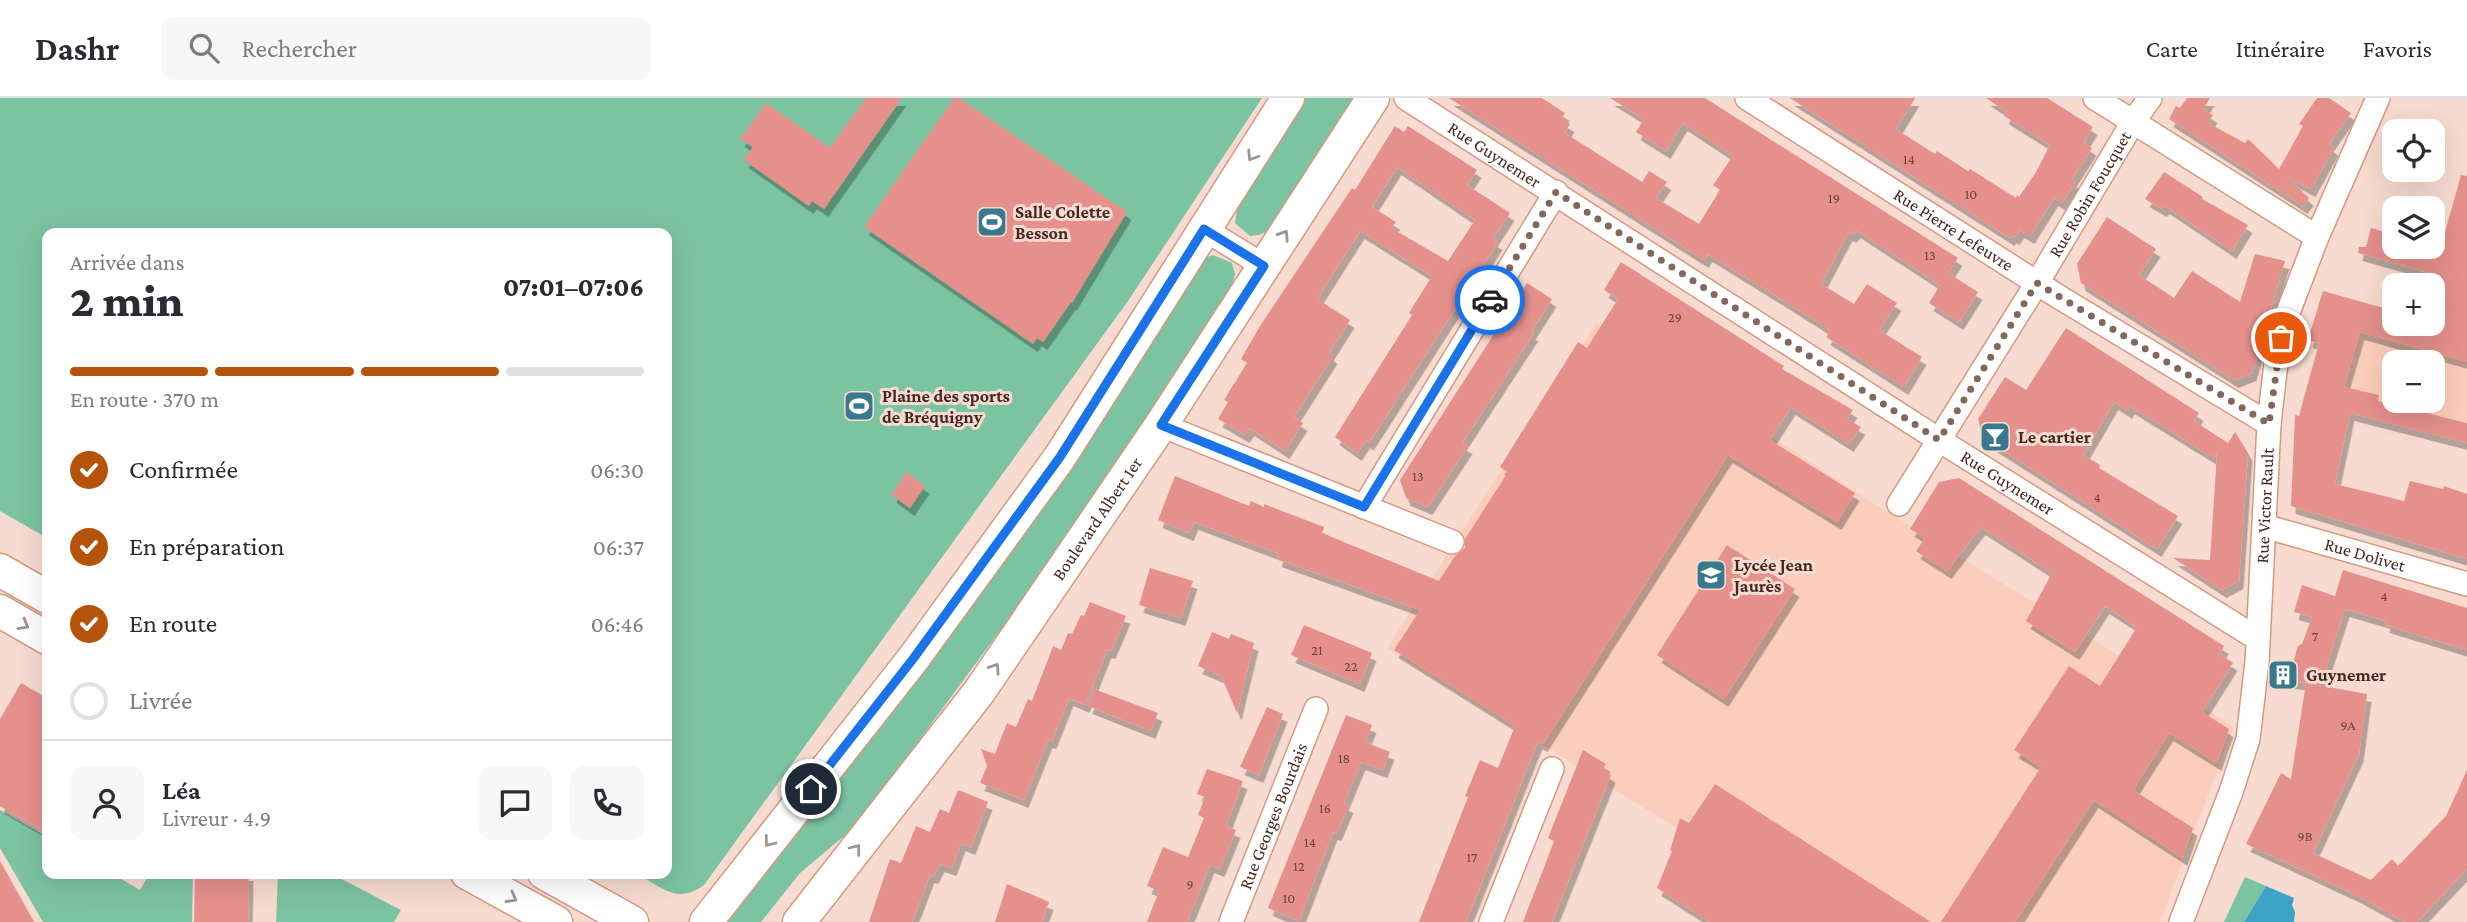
<!DOCTYPE html>
<html lang="fr">
<head>
<meta charset="utf-8">
<style>
	body { margin:0; font-family:"Crimson Pro",serif; background:#f7f7f7; color:#2b2b33; height:100vh; display:flex; flex-direction:column; font-size:26px; white-space:nowrap }
	* { box-sizing:border-box; margin:0 }
	p { font-size:23px; color:#7c7c81 }
	.icon { flex:none; width:38px; height:38px; fill:none; stroke:currentColor; stroke-width:2; stroke-linecap:round; stroke-linejoin:round }
	.map { position:relative; flex:1; overflow:hidden }
	.sheet { position:absolute; left:42px; top:130px; width:630px; height:651px; display:flex; flex-direction:column; background:#fff; border-radius:14px; box-shadow:0 7px 28px #0002 }
	.sheet>* { flex:none }
	.buttons { position:absolute; left:2382px; top:21px; display:grid; gap:14px }
	.buttons a { display:grid; place-items:center; width:63px; height:63px; border-radius:14px; background:#fff; box-shadow:0 7px 28px #0002; font-size:35px }
	.pin { position:absolute; display:grid; place-items:center; width:60px; height:60px; color:#fff; margin:-30px; border:4px solid #fff; border-radius:50%; box-shadow:0 2px 7px #0007 }
	.courier { position:absolute; display:grid; place-items:center; width:70px; height:70px; margin:-35px; border:5px solid #1a73e8; border-radius:50%; background:#fff; color:#222; box-shadow:0 2px 9px #0007 }
	.overview em { font-style:normal; font-weight:800 }
	.overview div { display:flex; flex-direction:column-reverse }
	.overview { display:flex; align-items:center; justify-content:space-between; height:119px; padding:0 28px }
	h1 { font-size:46px; font-weight:800; line-height:52px }
	.bar { display:grid; grid-template-columns:repeat(4,1fr); gap:10px 7px; align-content:center; height:84px; padding:0 28px }
	.bar i { height:9px; border-radius:5px; background:#e1e1e2 }
	.bar .selected { background:#b45309 }
	.bar p { grid-column:span 4 }
	.line { display:flex; align-items:center; gap:18px; padding:0 28px; border-top:2px solid #e1e1e2 }
	.line div { flex:1 }
	.round { display:grid; place-items:center; flex:none; width:74px; height:74px; border-radius:14px; background:#f7f7f7 }
	ol { padding:0 28px; list-style:none }
	li { display:flex; align-items:center; gap:21px; height:77px }
	li p { margin-inline-start:auto }
	li .icon { padding:7px; border-radius:50%; background:#b45309; color:#fff; stroke-width:4 }
	li:last-child { color:#7c7c81 }
	li i { width:38px; height:38px; border:4px solid #e1e1e2; border-radius:50% }
	header { display:flex; align-items:center; gap:42px; box-sizing:border-box; height:98px; padding:0 35px; background:#fff; border-bottom:2px solid #e1e1e2 }
	header strong { font-size:33px }
	nav { display:flex; gap:38px; margin-inline-start:auto; font-size:24px }
	.search { width:490px; height:63px; background:#f7f7f7; display:flex; align-items:center; gap:18px; box-sizing:border-box; padding:0 24px; border-radius:14px; color:#7c7c81; font-size:26px }
	.map>svg:first-child { display:block }
</style>
</head>
<body>
<header>
<strong>Dashr</strong>
<div class="search"><svg class="icon" aria-label="search" viewBox="0 0 24 24"><circle cx="10" cy="10" r="6"/><path d="M15 15l6 6"/></svg>Rechercher</div>
<nav><a>Carte</a><a>Itinéraire</a><a>Favoris</a></nav>
</header>
<div class="map">
<svg width="2467" height="824" viewBox="0 0 2467 824">
	<defs>
		<filter id="shadow"><feDropShadow dx="4.5" dy="8" stdDeviation="0" flood-color="#0004"/></filter>
	</defs>
	<rect width="100%" height="100%" fill="#f7dbd0"/>
	<g fill="#fbcebb" fill-rule="evenodd">
		<path d="M2323,193l71,20v13h38l35,8v111l-165,-42 17,-57 -11,-4zM2394,264h38v39h-38z"/>
		<path d="M1596,225l282,183 356,221 -74,195h-407l-67,-88 -299,-186z"/>
	</g>
	<g fill="#7cc3a1">
		<path d="M0,0h1262l-134,203 -424,584c-27,20 -43,2 -68,-12h31v-640h-620v305l-47,-27z"/>
		<path d="M1305,0h47v2l-8,17 -72,112 -13,6 -9,1 -15,-13 4,-24z"/>
		<path d="M1213,157l19,8 3,11 -3,12 -164,252 -212,288 -56,47 -39,49h-39l482,-664z"/>
		<path d="M0,712l47,27v36h64l29,17 10,-17h43l-1,49h-149l-43,-74z"/>
		<path d="M278,775h52l71,37 -7,12h-118z"/>
		<path d="M2245,779l21,9 -22,36h-20z"/>
	</g>
	<path fill="#3ba3c4" d="M2266,788l28,12 -2,7 3,7 -1,10h-50z"/>
	<g fill="#e6908c" fill-rule="evenodd" filter="url(#shadow)">
		<path d="M866,0h36l-78,111 -12,-8 -3,5 -65,-46 9,-13 -13,-8 26,-36 64,45z"/>
		<path d="M954,0h5l168,114 -55,91 -1,-1 -28,40 -6,-4 -4,6 -169,-117z"/>
		<path d="M1449,0h93l23,15 -4,6 9,5 -5,9 77,49 7,-11 18,11 -11,16 43,26 21,-34 -7,-5 20,-29 -50,-33 -17,28 -30,-19 8,-13 -34,-21h95l253,160 -10,15 30,19 -19,30 -30,-19 11,-18 -84,-55 -4,5 -4,-2 -27,51 33,20 13,-20 30,19 -18,27 43,27 -18,30 -78,-50 4,-7 -38,-24 -84,-52 -4,6z"/>
		<path d="M1790,0h125l-19,31 39,25 2,-3 31,20 2,-2 46,29 1,-3 2,2 17,-25 14,-27 -46,-29 3,-4 -21,-14h61l46,29 -9,15 8,6 -20,31 3,3 -13,21 -8,-5 -24,38 -10,-6 -5,7 -3,-2 -2,3z"/>
		<path d="M2187,0h23l-7,11 10,6 -5,8 37,20 3,-4 31,30 24,-43 -4,-2 18,-26h12l22,15 -22,31 5,4 -23,41 -25,-13 23,22 -6,8 -134,-87 7,-13 4,2z"/>
		<path d="M1395,28l9,6 4,-6 69,44 -10,15 43,28 -17,26 5,3 -129,201 -3,-3 -9,13 -22,-16 77,-122 -3,-2 23,-37 -72,-45 -43,68 33,21 -21,33 4,3 -39,61 9,6 -18,28 -35,-23 -5,7 -27,-16 10,-17 -4,-2 23,-37 -6,-4 19,-33 92,-138 3,2zM1397,69l78,53 -27,41 -57,-33 5,-6 -24,-15z"/>
		<path d="M2164,74l39,25 -1,2 46,26 -16,26 -67,-45 -3,3 -17,-10z"/>
		<path d="M2461,77l6,1v186l-107,-30 -16,55 35,8 -1,6 89,22v20l-117,-30 -15,71 69,17 6,-20 33,8 1,-3 23,8v65l-176,-53 4,-91 4,1 20,-73 -11,-3 15,-49 71,20v13h38l1,-50 -75,-21 1,-6h7l5,-19 23,7v12h47z"/>
		<path d="M2107,119l49,32 -17,26 35,23 18,-27 48,31 15,-48 30,7 -33,112 -18,7 -153,-97 -4,-19z"/>
		<path d="M1621,164l163,104 -2,3 71,41 -6,9 14,8 -12,17 -58,-37 -21,33 85,53 -18,29 -109,-67 -185,289 -5,-3 -72,181h-47l49,-125 -3,-1 15,-36 18,8 17,-42 -121,-76 26,-40 -143,-51 2,-5 -85,-32 -5,11 -31,-13 17,-44 74,30 2,-5 13,6v-3l60,23 -2,6 117,48 16,-25 10,-8v-9l43,-67 -8,-5 78,-125 9,6 31,-49 -14,-9z"/>
		<path d="M1527,185l25,16 -21,33 3,1 -72,110 6,3 -40,61 -22,-9 -6,-18z"/>
		<path d="M2066,230l133,85 -5,8 34,22 7,-11 13,21 -9,128 -17,9 -49,-32 37,2 7,-107 -3,5 -84,-52 -2,5 -14,-9 -31,53 17,10 -1,3 79,48 -21,33 -174,-111 -5,-19 27,-42 21,13z"/>
		<path d="M906,374l19,14 -15,22 -18,-13z"/>
		<path d="M1959,380l265,168 -4,8 13,9 -31,49 27,17 -12,34 -48,-30 -36,57 60,38 -10,30 -89,-58 -79,122h-74l100,-155 -27,-17 55,-84 31,20 37,-59 -32,-21 -30,46 -49,-31 26,-48 -71,-46 -34,44 -31,-20 9,-13 -15,-9 29,-47z"/>
		<path d="M1727,447l68,44 -71,110 -67,-44z"/>
		<path d="M1150,470l43,13 -12,37 -42,-13z"/>
		<path d="M2343,472l124,38v42l-82,-25 1,-4 -41,-12 -24,75 -33,-3 10,-35 4,-2 10,-27 -18,-5 8,-27 33,11z"/>
		<path d="M1090,504l36,14 -15,35 -4,-1 -22,55 -16,-7 -17,43 -4,-1 -24,60 -44,-17 7,-17 -6,-17 14,5 12,-31 9,4 12,-28 4,2 21,-55 8,4 7,-17 4,1 9,-19 3,1z"/>
		<path d="M1304,527l68,28 -12,31 -69,-29z"/>
		<path d="M1212,534l17,7 2,-5 23,9 -17,70 -16,-37 -23,-10z"/>
		<path d="M21,585l26,15v135l-47,-27v-87z"/>
		<path d="M2306,585l61,11 -8,60 -46,99 58,27 21,-21 6,7 48,-50 21,-46v99l-50,53h-12l-47,-26 -112,-52 35,-71 10,6z"/>
		<path d="M1094,591l64,24 -7,18 -63,-25z"/>
		<path d="M1267,609l16,7 -24,61 -19,-8z"/>
		<path d="M1346,617l26,10 -7,17 25,10 -7,18 -22,-8 -17,41 5,2 -12,28 -4,-1 -34,89 -31,-13z"/>
		<path d="M1583,652l23,14 -3,5 8,6 -59,147h-29l31,-81 -6,-3z"/>
		<path d="M1207,671l36,12 -17,45 10,4 -16,39 -10,-4 -23,57h-40l12,-31 -12,-5 16,-39 25,10 16,-39 -6,-3 7,-18 -8,-3z"/>
		<path d="M1715,686l216,138h-221l-53,-34 15,-37 -2,-1 10,-32 9,5z"/>
		<path d="M958,692l30,12 -17,45 -10,-4 -9,25 -12,-4 -6,12 -4,-1 -18,47h-43l21,-63 11,4 15,-37 14,6 10,-23 9,4z"/>
		<path d="M0,763l34,61h-34z"/>
		<path d="M195,775h54l-1,49h-54z"/>
		<path d="M1007,786l42,18 -7,20h-47z"/>
	</g>
	<g fill="none" stroke-linecap="round" stroke-linejoin="round">
		<g stroke="#d8987e" stroke-width="26">
			<g id="minor">
				<path id="s1" d="M1406,0l533,342 319,199"/>
				<path id="s2" d="M1747,0l312,199 210,127"/>
				<path d="M2095,0l222,139"/>
				<path d="M1204,131l60,37"/>
				<path d="M1161,327l291,117"/>
				<path id="s3" d="M1899,406l138,-221 96,-161 17,-24"/>
				<path d="M1364,409l192,-315"/>
				<path id="s4" d="M2264,428l203,58"/>
				<path id="s5" d="M1231,824l85,-213"/>
				<path d="M1491,824l61,-153"/>
				<path id="s6" d="M2181,824l50,-130 17,-53 9,-77 12,-238 8,-70 7,-31 33,-86 61,-139"/>
			</g>
		</g>
		<g stroke="#d8987e" stroke-width="35">
			<g id="secondary">
				<path d="M0,472l47,27"/>
				<path d="M0,513l47,27"/>
				<path d="M467,775l89,49"/>
				<path d="M544,775l88,49"/>
				<path d="M706,824l207,-263 147,-202 228,-359"/>
				<path id="s7" d="M799,824l180,-230 182,-267 212,-327"/>
			</g>
		</g>
		<use href="#minor" stroke="#fff" stroke-width="23"/>
		<use href="#secondary" stroke="#fff" stroke-width="32"/>
	</g>
	<defs><path id="oneway-chevron" d="M-2-3.5L2.5 0L-2 3.5" fill="none" stroke-width="1.6" stroke-linecap="round" stroke-linejoin="round" transform="scale(1.75)"/></defs>
	<g stroke="#a1948e">
		<use href="#oneway-chevron" transform="translate(1252 58) rotate(122)"/>
		<use href="#oneway-chevron" transform="translate(1284 137) rotate(-57)"/>
		<use href="#oneway-chevron" transform="translate(24 527) rotate(30)"/>
		<use href="#oneway-chevron" transform="translate(995 570) rotate(-56)"/>
		<use href="#oneway-chevron" transform="translate(769 744) rotate(128)"/>
		<use href="#oneway-chevron" transform="translate(856 751) rotate(-52)"/>
		<use href="#oneway-chevron" transform="translate(512 800) rotate(29)"/>
	</g>
	<g fill="none" stroke-linecap="round" stroke-linejoin="round">
		<path stroke="#82675c" stroke-width="7" stroke-dasharray="0 12.6" d="M1490,202l66,-108 383,248 98,-157 232,141 12,-86"/>
		<path stroke="#1a73e8" stroke-width="9" d="M811,691l102,-130 147,-202 144,-228 60,37 -103,159 203,82 126,-207"/>
	</g>
	<defs>
		<g id="stadium-square" transform="scale(1.575)"><rect x="-9" y="-9" width="18" height="18" rx="4" fill="#3a788d" stroke="#f7dbd0"/><path d="M0-5a6.5 5 0 1 0 0 10a6.5 5 0 1 0 0-10ZM-3.5-1.8h7v3.6h-7Z" fill="#fff"/></g>
		<g id="bar-square" transform="scale(1.575)"><rect x="-9" y="-9" width="18" height="18" rx="4" fill="#3a788d" stroke="#f7dbd0"/><path d="M-6-5H6L.8 .8V4.5H3.5V6h-7V4.5H-.8V.8Z" fill="#fff"/></g>
		<g id="school-square" transform="scale(1.575)"><rect x="-9" y="-9" width="18" height="18" rx="4" fill="#3a788d" stroke="#f7dbd0"/><path d="M0-5L7-2L0 1L-7-2ZM-4 1L0 2.5L4 1V4Q0 6-4 4Z" fill="#fff"/></g>
		<g id="building-square" transform="scale(1.575)"><rect x="-9" y="-9" width="18" height="18" rx="4" fill="#3a788d" stroke="#f7dbd0"/><path d="M-4-6H4V6H1V3H-1V6H-4ZM-2.5-4.3h1.7v1.8h-1.7ZM.8-4.3h1.7v1.8H.8ZM-2.5-1h1.7V.8h-1.7ZM.8-1h1.7V.8H.8Z" fill="#fff"/></g>
	</defs>
	<g fill-rule="evenodd">
		<use href="#stadium-square" x="992" y="124"/>
		<use href="#stadium-square" x="859" y="308"/>
		<use href="#bar-square" x="1995" y="339"/>
		<use href="#school-square" x="1711" y="477"/>
		<use href="#building-square" x="2283" y="577"/>
	</g>
	<g text-anchor="middle" dominant-baseline="central" stroke-width="6" stroke-linejoin="round" paint-order="stroke">
		<g font-size="14" fill="#6c433a">
			<text x="1909" y="61">14</text>
			<text x="1971" y="96">10</text>
			<text x="1834" y="100">19</text>
			<text x="1930" y="157">13</text>
			<text x="1675" y="219">29</text>
			<text x="1418" y="378">13</text>
			<text x="2097" y="399">4</text>
			<text x="2384" y="498">4</text>
			<text x="2315" y="538">7</text>
			<text x="1317" y="552">21</text>
			<text x="1351" y="568">22</text>
			<text x="2348" y="627">9A</text>
			<text x="1344" y="660">18</text>
			<text x="1325" y="710">16</text>
			<text x="2305" y="738">9B</text>
			<text x="1310" y="744">14</text>
			<text x="1472" y="759">17</text>
			<text x="1299" y="768">12</text>
			<text x="1190" y="786">9</text>
			<text x="1289" y="800">10</text>
		</g>
		<g font-size="18" fill="#43291e" stroke="#f7dbd0">
			<text stroke="none"><textPath href="#s1" startOffset="105">Rue Guynemer</textPath></text>
			<text stroke="none"><textPath href="#s3" startOffset="364">Rue Robin Foucquet</textPath></text>
			<text stroke="none"><textPath href="#s2" startOffset="245">Rue Pierre Lefeuvre</textPath></text>
			<text stroke="none"><textPath href="#s1" startOffset="714">Rue Guynemer</textPath></text>
			<text stroke="none"><textPath href="#s6" startOffset="429">Rue Victor Rault</textPath></text>
			<text stroke="none"><textPath href="#s7" startOffset="502">Boulevard Albert 1er</textPath></text>
			<text stroke="none"><textPath href="#s4" startOffset="105">Rue Dolivet</textPath></text>
			<text stroke="none"><textPath href="#s5" startOffset="114">Rue Georges Bourdais</textPath></text>
		</g>
		<g font-size="18" font-weight="bold" fill="#43291e" stroke="#f7dbd0" text-anchor="start">
			<text x="1015" y="114">Salle Colette<tspan x="1015" dy="21">Besson</tspan></text>
			<text x="882" y="298">Plaine des sports<tspan x="882" dy="21">de Bréquigny</tspan></text>
			<text x="2018" y="339">Le cartier</text>
			<text x="1734" y="467">Lycée Jean<tspan x="1734" dy="21">Jaurès</tspan></text>
			<text x="2306" y="577">Guynemer</text>
		</g>
	</g>
</svg>
<div class="buttons">
<a><svg class="icon" aria-label="locate" viewBox="0 0 24 24"><circle cx="12" cy="12" r="6"/><path d="M12 2v4M12 18v4M2 12h4M18 12h4"/></svg></a>
<a><svg class="icon" aria-label="layers" viewBox="0 0 24 24"><path d="M12 4l9 5-9 5-9-5zM3 14l9 5 9-5"/></svg></a>
<a>+</a>
<a>−</a>
</div>
<div class="pin" style="left:2281px;top:240px;background:#ea580c"><svg class="icon" aria-label="bag" viewBox="0 0 24 24"><path d="M5 8h14l-1 12H6zM9 8a3 3 0 0 1 6 0"/></svg></div>
<div class="pin" style="left:811px;top:691px;background:#1f2937"><svg class="icon" aria-label="home" viewBox="0 0 24 24"><path d="M3 11l9-7 9 7M6 9v11h12V9"/></svg></div>
<div class="courier" style="left:1490px;top:202px"><svg class="icon" aria-label="car" viewBox="0 0 24 24"><path d="M5 17H2v-5l4-1 3-4h7l3 4 3 1v5h-3M9 17h6M6 11h13"/><circle cx="7" cy="17" r="2"/><circle cx="17" cy="17" r="2"/></svg></div>
<section class="sheet">
<div class="overview"><div><h1>2 min</h1><p>Arrivée dans</p></div><em>07:01–07:06</em></div>
<div class="bar"><i class="selected"></i><i class="selected"></i><i class="selected"></i><i></i><p>En route · 370 m</p></div>
<ol>
<li><svg class="icon" aria-label="check" viewBox="0 0 24 24"><path d="M5 12l5 5 9-10"/></svg>Confirmée<p>06:30</p></li>
<li><svg class="icon" aria-label="check" viewBox="0 0 24 24"><path d="M5 12l5 5 9-10"/></svg>En préparation<p>06:37</p></li>
<li><svg class="icon" aria-label="check" viewBox="0 0 24 24"><path d="M5 12l5 5 9-10"/></svg>En route<p>06:46</p></li>
<li><i></i>Livrée</li>
</ol>
<div class="line" style="height:126px"><a class="round"><svg class="icon" aria-label="person" viewBox="0 0 24 24"><circle cx="12" cy="8" r="4"/><path d="M4 21q1-7 8-7t8 7"/></svg></a><div><b>Léa</b><p>Livreur · 4.9</p></div><a class="round"><svg class="icon" aria-label="chat" viewBox="0 0 24 24"><path d="M4 5h16v11H9l-5 4z"/></svg></a><a class="round"><svg class="icon" aria-label="phone" viewBox="0 0 24 24"><path d="M5 4h4l2 5-3 2q2 4 5 5l2-3 5 2v4C11 20 4 13 5 4z"/></svg></a></div>
</section>
</div>
</body>
</html>
